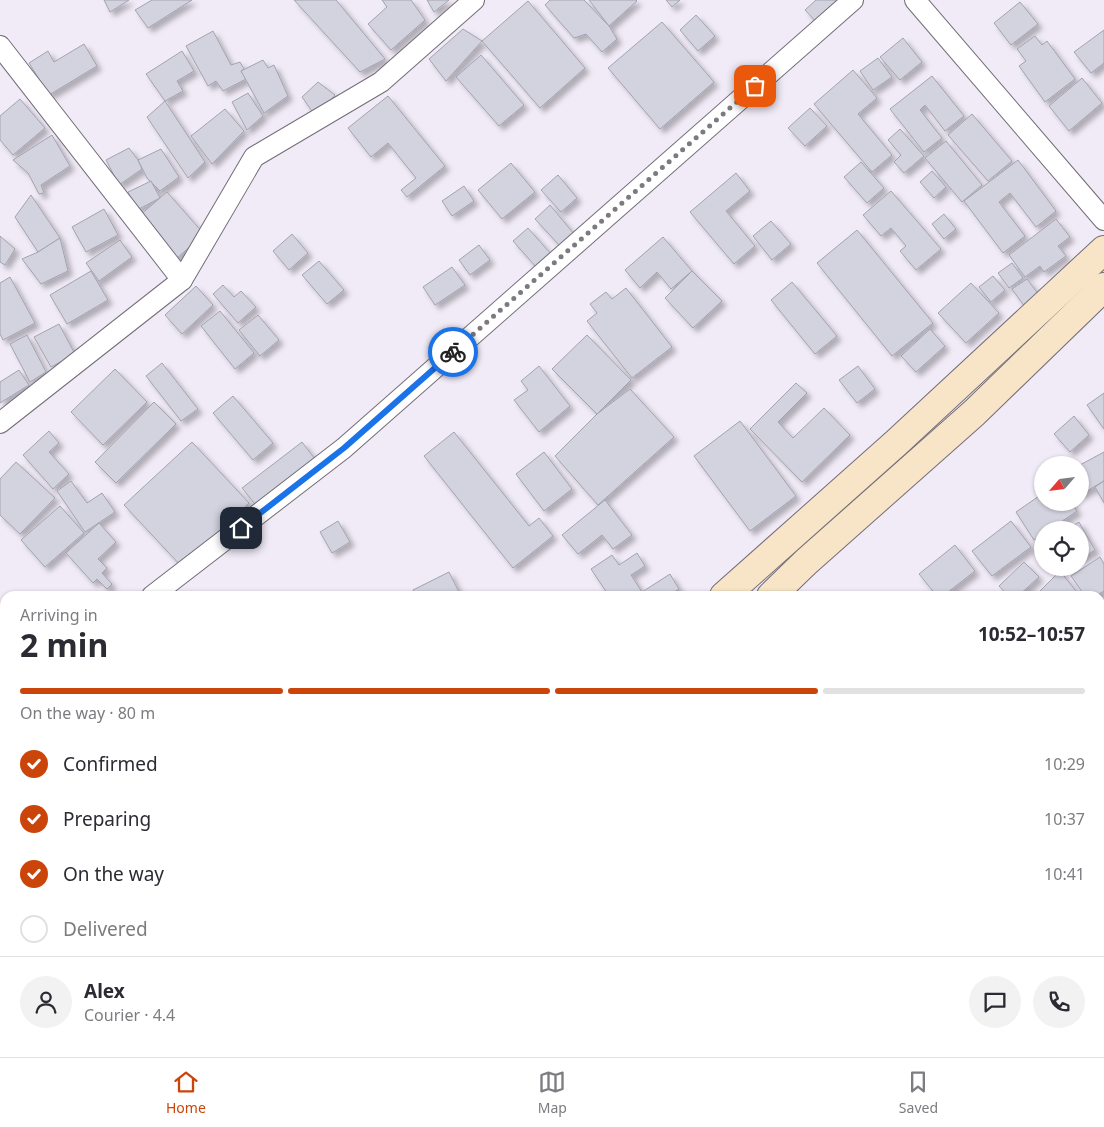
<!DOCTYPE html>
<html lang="en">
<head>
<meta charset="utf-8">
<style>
	body { margin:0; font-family:"Noto Sans",sans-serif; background:#f2f2f3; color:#2b2b33; height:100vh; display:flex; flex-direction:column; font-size:19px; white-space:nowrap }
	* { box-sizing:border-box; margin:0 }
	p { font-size:16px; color:#7c7c81 }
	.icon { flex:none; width:28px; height:28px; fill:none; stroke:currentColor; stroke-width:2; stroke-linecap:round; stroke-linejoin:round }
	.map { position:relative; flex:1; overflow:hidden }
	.details { position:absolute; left:0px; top:591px; width:1105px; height:466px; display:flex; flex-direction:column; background:#fff; border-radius:15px 15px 0 0; box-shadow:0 1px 4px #0004 }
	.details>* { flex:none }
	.needle { width:32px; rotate:242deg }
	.tools { position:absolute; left:1034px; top:456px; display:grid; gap:10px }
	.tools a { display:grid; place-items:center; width:55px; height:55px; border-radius:50%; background:#fff; box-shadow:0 1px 4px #0004; font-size:25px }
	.pin { position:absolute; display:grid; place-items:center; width:42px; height:42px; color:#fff; margin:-21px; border-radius:10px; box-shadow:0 2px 8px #0006 }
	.courier { position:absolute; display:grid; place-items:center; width:50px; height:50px; margin:-25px; border:4px solid #1a73e8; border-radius:50%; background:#fff; color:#222; box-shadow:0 1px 6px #0007 }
	.head em { font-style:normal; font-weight:700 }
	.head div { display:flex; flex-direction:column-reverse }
	.head { display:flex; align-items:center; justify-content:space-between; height:85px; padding:0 20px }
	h1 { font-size:32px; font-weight:700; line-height:38px }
	.bar { display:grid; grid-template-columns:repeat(4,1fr); gap:8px 5px; align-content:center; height:60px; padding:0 20px }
	.bar i { height:6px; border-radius:4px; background:#e1e1e2 }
	.bar .active { background:#cb4409 }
	.bar p { grid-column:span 4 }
	.line { display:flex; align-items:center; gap:12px; padding:0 20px; border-top:1px solid #e1e1e2 }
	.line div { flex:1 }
	.round { display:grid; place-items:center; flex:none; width:52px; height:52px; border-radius:26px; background:#f2f2f3 }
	ol { padding:0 20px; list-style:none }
	li { display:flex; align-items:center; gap:15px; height:55px }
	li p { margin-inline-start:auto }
	li .icon { padding:5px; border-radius:50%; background:#cb4409; color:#fff; stroke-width:4 }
	li:last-child { color:#7c7c81 }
	li i { width:28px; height:28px; border:2px solid #e1e1e2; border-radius:50% }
	.tab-bar { display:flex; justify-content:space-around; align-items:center; height:70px; border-top:1px solid #e1e1e2; background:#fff; font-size:14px; color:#7c7c81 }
	.tab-bar a { display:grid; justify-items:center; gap:2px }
	.tab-bar .active { color:#cb4409 }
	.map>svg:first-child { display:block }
</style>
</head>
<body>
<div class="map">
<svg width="1104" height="1057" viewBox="0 0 1104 1057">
	<defs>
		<filter id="shadow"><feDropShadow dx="4.5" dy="4.5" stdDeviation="2.5" flood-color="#0004"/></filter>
	</defs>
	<rect width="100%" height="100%" fill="#f1ebf7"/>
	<g fill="#d3d3e0" stroke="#a2a3ae" filter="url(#shadow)">
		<path d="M104,0h25l-19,12z"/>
		<path d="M152,0h40l-44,28 -13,-18z"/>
		<path d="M294,0h42l49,59 -25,13z"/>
		<path d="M382,0h29l14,20 -34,30 -23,-26 19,-17z"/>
		<path d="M427,0h22l-15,12z"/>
		<path d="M550,0h34l25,26 8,13 -15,13 -16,-18 -12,4 -29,-33z"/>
		<path d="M589,0h47l1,1 -28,25z"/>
		<path d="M666,0h14l-8,7z"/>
		<path d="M816,0h35l-30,27 -16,-17z"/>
		<path d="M528,1l57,67 -45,40 -58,-67z"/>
		<path d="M1020,2l18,22 -27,21 -17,-22z"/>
		<path d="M696,15l19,21 -17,15 -18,-21z"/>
		<path d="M662,22l52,60 -54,47 -52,-61z"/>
		<path d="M463,29l19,12 -36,40 -17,-22z"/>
		<path d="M1104,30v33l-13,10 -17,-21z"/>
		<path d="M213,31l18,34 9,-3 4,7 -3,2 5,8 -23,12 -7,-10 -8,5 -22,-40z"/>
		<path d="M1035,36l7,9 5,-4 28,38 -30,23 -26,-36 7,-5 -9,-12z"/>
		<path d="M903,38l19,24 -22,18 -20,-23z"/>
		<path d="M84,44l13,22 -48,29 -20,-32 19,-12 6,11z"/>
		<path d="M182,51l12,20 -17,10 6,10 -18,10 -19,-27z"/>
		<path d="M481,55l43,50 -25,21 -43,-49z"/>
		<path d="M878,58l14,19 -19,13 -13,-19z"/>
		<path d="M263,60l5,8 6,-3 14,31 -24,17 -23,-42z"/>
		<path d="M853,70l24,28 -19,16 34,41 -20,17 -58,-68z"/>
		<path d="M932,76l32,40 -19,15 -20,-26 -5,5 22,28 -18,14 -34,-43z"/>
		<path d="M1082,78l20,25 -33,28 -20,-25z"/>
		<path d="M318,82l17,13 -19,22 -14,-20z"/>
		<path d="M248,93l15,23 -16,14 -15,-28z"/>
		<path d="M388,96l57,70 -38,31 -6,-7 15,-12 -28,-35 -17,14 -23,-29z"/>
		<path d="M20,99l25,29 -32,27 -13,-15v-24z"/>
		<path d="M165,101l40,61 -17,16 -41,-61z"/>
		<path d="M810,108l17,18 -22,20 -17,-18z"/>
		<path d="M225,109l19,22 -32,33 -21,-28z"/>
		<path d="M972,114l40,47 -24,20 -40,-46z"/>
		<path d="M900,129l24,27 -20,17 -10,-11 7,-7 -13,-15z"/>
		<path d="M52,135l18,31 -29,19 3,8 -5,1 -11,-21 -15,-13z"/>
		<path d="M946,141l36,44 -20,17 -37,-44z"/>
		<path d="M129,148l9,12 4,9 -23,16 -13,-25z"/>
		<path d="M161,149l18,28 -19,14 -13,-13 -9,-18z"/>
		<path d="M1018,160l38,51 -20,16 -26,-34 -11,9 26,34 -22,17 -39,-52z"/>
		<path d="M861,162l23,26 -17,15 -23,-26z"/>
		<path d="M511,163l24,29 -33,27 -24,-29z"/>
		<path d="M932,171l14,16 -12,11 -14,-16z"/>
		<path d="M736,173l14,18 -24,20 29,35 -21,18 -44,-52z"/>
		<path d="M558,175l19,23 -16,14 -20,-22z"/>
		<path d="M151,181l9,17 -23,12 -9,-18z"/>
		<path d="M464,186l10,15 -22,15 -10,-15z"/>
		<path d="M891,191l50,58 -25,21 -16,-19 6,-5 -15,-18 -10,8 -18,-21z"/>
		<path d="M167,192l37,42 -28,25 -37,-43z"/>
		<path d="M31,195l29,43 -22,14 -23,-35z"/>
		<path d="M550,205l24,29 -14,12 -25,-27z"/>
		<path d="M104,209l14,26 -32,17 -14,-25z"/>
		<path d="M944,214l12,15 -12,10 -12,-15z"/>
		<path d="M1056,219l14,18 -12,9 8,10 -22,16 -4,-6 -15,11 -16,-22z"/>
		<path d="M771,221l20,23 -19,16 -19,-24z"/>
		<path d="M528,228l23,26 -15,13 -23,-26z"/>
		<path d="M857,230l76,93 -41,33 -75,-93z"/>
		<path d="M292,234l16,19 -19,17 -16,-19z"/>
		<path d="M0,236l15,13 -10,16 -5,-3z"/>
		<path d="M663,237l29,34 -21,18 -14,-17 -17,16 -15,-18z"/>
		<path d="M60,238l8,33 -27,13 -19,-25 16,-7z"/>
		<path d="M120,240l12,17 -33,24 -13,-18z"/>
		<path d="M479,245l11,15 -20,15 -11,-15z"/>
		<path d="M319,261l25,29 -17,14 -25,-29z"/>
		<path d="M1012,263l11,15 -14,10 -11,-15z"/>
		<path d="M452,267l13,18 -30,20 -12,-18z"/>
		<path d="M91,271l17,29 -41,24 -17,-29z"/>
		<path d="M692,271l30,30 -29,27 -28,-30z"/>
		<path d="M993,276l12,14 -14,12 -12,-15z"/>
		<path d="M10,277l25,46 -32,17 -3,-6v-51z"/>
		<path d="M1027,279l15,20 -15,11 -15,-21z"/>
		<path d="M792,282l45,54 -22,18 -44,-54z"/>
		<path d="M971,283l28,30 -33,30 -28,-30z"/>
		<path d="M223,285l11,12 7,-6 15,16 -18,16 -25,-29z"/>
		<path d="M196,286l17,19 -31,29 -17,-19z"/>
		<path d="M626,288l46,59 -40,31 -45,-57 10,-8 -7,-9 16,-12 6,7z"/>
		<path d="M220,311l34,42 -19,16 -34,-43z"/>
		<path d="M258,315l21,25 -19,16 -21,-26z"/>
		<path d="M59,324l16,30 -24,13 -17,-30z"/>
		<path d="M930,329l15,17 -29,26 -15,-16z"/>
		<path d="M27,335l19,37 -16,10 -20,-38z"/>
		<path d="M587,335l44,45 -34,34 -45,-45z"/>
		<path d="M162,363l36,46 -17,12 -35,-45z"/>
		<path d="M539,366l31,40 -31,26 -25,-32 14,-10 -7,-9z"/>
		<path d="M858,366l17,23 -18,14 -18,-23z"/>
		<path d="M115,369l32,33 -44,43 -32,-33z"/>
		<path d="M19,370l10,15 -29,18v-21z"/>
		<path d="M796,383l11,10 -29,29 15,16 31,-30 26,27 -48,47 -52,-53z"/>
		<path d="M630,389l44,48 -76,68 -43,-49 42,-42z"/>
		<path d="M1104,393v36l-17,-24z"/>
		<path d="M233,396l40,47 -20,17 -40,-47z"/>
		<path d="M154,402l22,22 -60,59 -21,-21z"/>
		<path d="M1074,416l15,19 -19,17 -16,-18z"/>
		<path d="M740,421l56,75 -46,35 -56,-75z"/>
		<path d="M49,431l10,12 -10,9 20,22 -16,15 -30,-34z"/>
		<path d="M454,432l75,94 10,-8 14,18 -40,32 -89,-112z"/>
		<path d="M192,442l57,61 -67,64 -58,-62z"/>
		<path d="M302,442l16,21 -59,46 -17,-21z"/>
		<path d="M544,452l28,37 -28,22 -28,-37z"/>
		<path d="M1104,452v29l-24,14v-30z"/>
		<path d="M16,462l39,36 -35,36 -20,-19v-36z"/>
		<path d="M71,481l16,22 15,-10 13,19 -30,20 -28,-41z"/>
		<path d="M1104,481v22l-9,-16z"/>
		<path d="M1042,494v8h29l6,9 -28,19h-7v4l-8,6 -18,-28z"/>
		<path d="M605,500l27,35 -19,14 -11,-14 -24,19 -16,-19z"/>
		<path d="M60,506l24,27 -39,34 -24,-27z"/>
		<path d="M338,521l12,21 -18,11 -12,-21z"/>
		<path d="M1011,521l20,26 -39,29 -20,-25z"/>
		<path d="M1079,522l16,28 -15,9v-29h-15z"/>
		<path d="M99,523l17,19 -18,17 9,9 -5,5 10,11 -5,5 -10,-10 -4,4 -27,-30z"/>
		<path d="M955,545l20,26 -32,25h-6l-18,-22z"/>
		<path d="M637,553l8,13 -14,9 11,17 28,-18 9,15 -12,7h-58l-18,-27 21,-14 7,10z"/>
		<path d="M1100,557l4,7v27l-8,5h-11l-14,-20z"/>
		<path d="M1024,562l15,15 -21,19h-10l-9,-10z"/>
		<path d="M1060,571l20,25h-45z"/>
		<path d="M449,572l12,24h-45l-3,-6z"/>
		<path d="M5,621v62l-5,-6v-51z"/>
		<path d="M1104,868v17l-3,3 -1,-2v-14z"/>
		<path d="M1104,911v13l-4,-4v-5z"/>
		<path d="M5,995v15l-5,-6v-4z"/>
		<path d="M54,1052h14l4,5h-24z"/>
		<path d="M91,1052h29l-5,5h-20z"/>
		<path d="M405,1052h16l-5,5h-7z"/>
		<path d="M425,1052h31l-3,3 1,2h-34z"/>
		<path d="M467,1052h35l4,5h-35z"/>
		<path d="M623,1052h21l4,5h-30z"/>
		<path d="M700,1052h16l4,5h-25z"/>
		<path d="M875,1052h72l2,3 -2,2h-68z"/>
	</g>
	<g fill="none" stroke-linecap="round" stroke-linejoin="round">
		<g stroke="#736d78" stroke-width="22">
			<g id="minor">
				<path d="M915,0l189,220"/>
				<path d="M0,46l182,234"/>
				<path d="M0,423l182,-143 72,-123 127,-75 93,-82"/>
				<path d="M152,596l192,-148 509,-448"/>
				<path d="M0,714l5,-4"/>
				<path d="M0,750l5,6"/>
				<path d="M1100,751l4,-4"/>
				<path d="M815,1057l5,-5"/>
			</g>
		</g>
		<g stroke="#736d78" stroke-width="30">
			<g id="secondary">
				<path d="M724,596l172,-153 208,-193"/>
				<path d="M771,596l35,-34 168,-149 130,-126"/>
				<path d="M209,1057l2,-5"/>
				<path d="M296,1057l5,-5"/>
			</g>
		</g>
		<use href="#minor" stroke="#fff" stroke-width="20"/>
		<use href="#secondary" stroke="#f8e5c8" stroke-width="28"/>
	</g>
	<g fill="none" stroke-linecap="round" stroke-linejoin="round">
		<path stroke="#7c797f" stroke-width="5" stroke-dasharray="0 9" d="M453,352l302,-266"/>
		<path stroke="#1a73e8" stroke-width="6" d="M241,528l103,-80 109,-96"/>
	</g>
</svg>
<div class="tools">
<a><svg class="needle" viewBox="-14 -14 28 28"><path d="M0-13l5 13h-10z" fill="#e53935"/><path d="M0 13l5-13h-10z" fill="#7c7c81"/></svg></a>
<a><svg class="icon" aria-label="locate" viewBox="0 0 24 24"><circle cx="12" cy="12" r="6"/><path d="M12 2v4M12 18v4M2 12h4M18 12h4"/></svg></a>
</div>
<div class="pin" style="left:755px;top:86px;background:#ea580c"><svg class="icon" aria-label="bag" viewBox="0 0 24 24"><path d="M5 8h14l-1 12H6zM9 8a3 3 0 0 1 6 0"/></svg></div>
<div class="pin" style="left:241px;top:528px;background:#1f2937"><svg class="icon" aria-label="home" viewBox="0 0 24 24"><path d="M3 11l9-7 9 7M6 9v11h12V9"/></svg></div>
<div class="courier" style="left:453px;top:352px"><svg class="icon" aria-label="bike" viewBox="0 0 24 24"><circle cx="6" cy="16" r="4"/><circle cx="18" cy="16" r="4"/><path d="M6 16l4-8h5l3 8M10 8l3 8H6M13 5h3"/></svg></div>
<section class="details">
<div class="head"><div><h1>2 min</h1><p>Arriving in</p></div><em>10:52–10:57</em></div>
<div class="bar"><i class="active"></i><i class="active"></i><i class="active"></i><i></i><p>On the way · 80 m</p></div>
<ol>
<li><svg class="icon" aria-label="check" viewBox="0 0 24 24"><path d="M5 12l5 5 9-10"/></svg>Confirmed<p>10:29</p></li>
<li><svg class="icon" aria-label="check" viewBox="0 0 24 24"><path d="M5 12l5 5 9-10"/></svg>Preparing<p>10:37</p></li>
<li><svg class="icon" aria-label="check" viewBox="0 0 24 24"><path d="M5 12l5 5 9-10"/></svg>On the way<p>10:41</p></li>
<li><i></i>Delivered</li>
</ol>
<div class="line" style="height:90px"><a class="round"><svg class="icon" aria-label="person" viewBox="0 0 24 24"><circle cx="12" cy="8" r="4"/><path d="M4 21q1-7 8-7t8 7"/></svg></a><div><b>Alex</b><p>Courier · 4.4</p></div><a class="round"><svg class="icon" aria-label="chat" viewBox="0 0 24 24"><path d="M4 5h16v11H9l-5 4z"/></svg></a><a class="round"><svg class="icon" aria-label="phone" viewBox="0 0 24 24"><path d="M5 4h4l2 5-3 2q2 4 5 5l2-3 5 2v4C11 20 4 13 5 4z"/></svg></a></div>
</section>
</div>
<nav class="tab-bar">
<a class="active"><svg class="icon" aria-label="home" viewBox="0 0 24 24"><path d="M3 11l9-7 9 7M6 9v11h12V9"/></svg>Home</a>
<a><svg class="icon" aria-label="map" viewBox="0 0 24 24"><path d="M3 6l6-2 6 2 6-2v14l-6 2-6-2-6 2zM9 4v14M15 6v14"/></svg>Map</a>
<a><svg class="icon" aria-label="saved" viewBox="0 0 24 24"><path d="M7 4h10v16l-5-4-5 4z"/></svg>Saved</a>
</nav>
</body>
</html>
